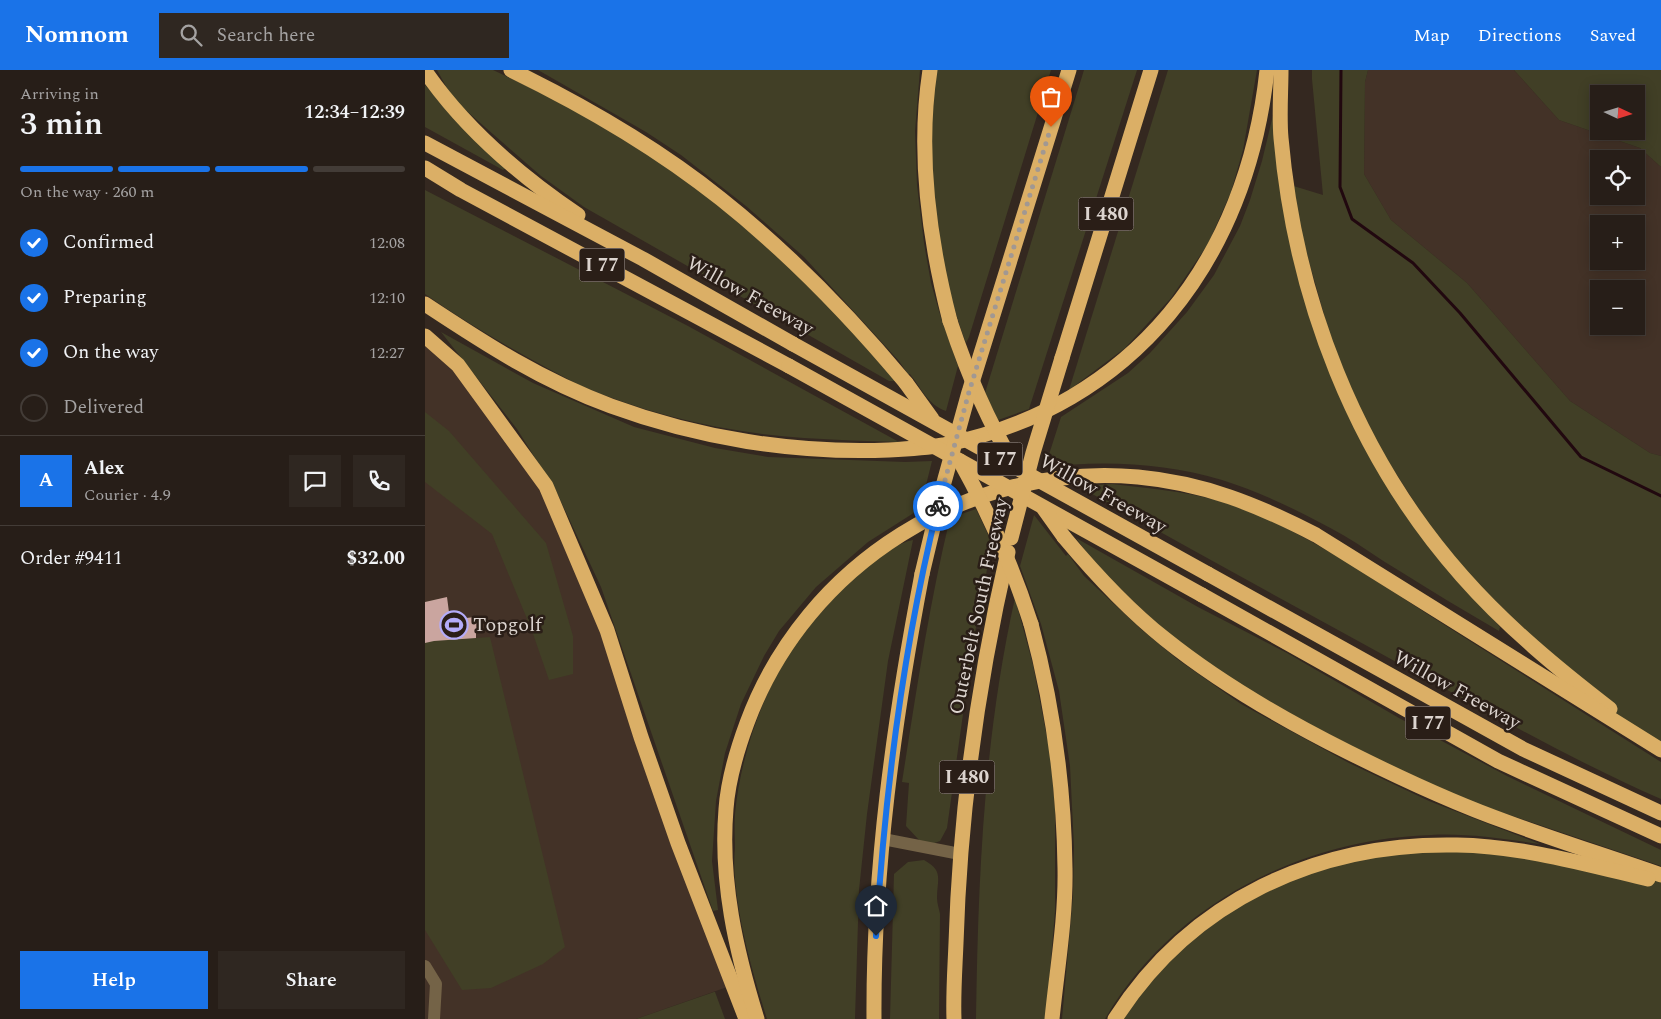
<!DOCTYPE html>
<html lang="en">
<head>
<meta charset="utf-8">
<style>
	body { margin:0; font-family:Spectral,serif; background:#2f2721; color:#f1f3f6; height:100vh; display:flex; flex-direction:column; font-size:19px; white-space:nowrap }
	* { box-sizing:border-box; margin:0 }
	p { font-size:16px; color:#a4a2a2 }
	.icon { flex:none; width:28px; height:28px; fill:none; stroke:currentColor; stroke-width:2; stroke-linecap:round; stroke-linejoin:round }
	.map { position:relative; flex:1; overflow:hidden }
	.details { display:flex; flex-direction:column; background:#271e18; width:425px }
	.details>* { flex:none }
	.needle { width:32px; rotate:94deg }
	.tools { position:absolute; left:1165px; top:15px; display:grid; gap:10px }
	.tools a { display:grid; place-items:center; width:55px; height:55px; border-radius:0px; background:#271e18; box-shadow:0 2px 12px #0003,0 0 0 1px #433c37; font-size:25px }
	.pin { position:absolute; display:grid; place-items:center; width:42px; height:42px; color:#fff; margin:-51px -21px; border-radius:50% 50% 50% 0; rotate:-45deg; box-shadow:0 0 5px #0007 }
	.pin .icon { rotate:45deg }
	.courier { position:absolute; display:grid; place-items:center; width:50px; height:50px; margin:-25px; border:4px solid #1a73e8; border-radius:50%; background:#fff; color:#222; box-shadow:0 1px 6px #0007 }
	.overview em { font-style:normal; font-weight:600 }
	.overview div { display:flex; flex-direction:column-reverse }
	.overview { display:flex; align-items:center; justify-content:space-between; height:85px; padding:0 20px }
	h1 { font-size:32px; font-weight:600; line-height:38px }
	.bar { display:grid; grid-template-columns:repeat(4,1fr); gap:8px 5px; align-content:center; height:60px; padding:0 20px }
	.bar i { height:6px; border-radius:4px; background:#433c37 }
	.bar .current { background:#1a73e8 }
	.bar p { grid-column:span 4 }
	.line { display:flex; align-items:center; gap:12px; padding:0 20px; border-top:1px solid #433c37 }
	.line div { flex:1 }
	.round { display:grid; place-items:center; flex:none; width:52px; height:52px; border-radius:0px; background:#2f2721 }
	ol { padding:0 20px; list-style:none }
	li { display:flex; align-items:center; gap:15px; height:55px }
	li p { margin-inline-start:auto }
	li .icon { padding:5px; border-radius:50%; background:#1a73e8; color:#fff; stroke-width:4 }
	li:last-child { color:#a4a2a2 }
	li i { width:28px; height:28px; border:2px solid #433c37; border-radius:50% }
	.primary-button { display:flex; gap:10px; margin-top:auto; padding:10px 20px }
	.primary-button a { flex:1; height:58px; border-radius:0px; background:#1a73e8; color:#fff; font-size:20px; font-weight:600; line-height:58px; text-align:center }
	.primary-button a+a { background:#2f2721; color:#f1f3f6 }
	header { display:flex; align-items:center; gap:30px; box-sizing:border-box; height:70px; padding:0 25px; background:#1a73e8; color:#fff }
	header strong { font-size:24px }
	nav { display:flex; gap:28px; margin-inline-start:auto; font-size:18px }
	.search { width:350px; height:45px; background:#2f2721; display:flex; align-items:center; gap:12px; box-sizing:border-box; padding:0 18px; border-radius:0px; color:#a4a2a2; font-size:19px }
	main { display:flex; flex:1; min-height:0 }
	.map>svg:first-child { display:block }
</style>
</head>
<body>
<header>
<strong>Nomnom</strong>
<div class="search"><svg class="icon" aria-label="search" viewBox="0 0 24 24"><circle cx="10" cy="10" r="6"/><path d="M15 15l6 6"/></svg>Search here</div>
<nav><a>Map</a><a>Directions</a><a>Saved</a></nav>
</header>
<main>
<section class="details">
<div class="overview"><div><h1>3 min</h1><p>Arriving in</p></div><em>12:34–12:39</em></div>
<div class="bar"><i class="current"></i><i class="current"></i><i class="current"></i><i></i><p>On the way · 260 m</p></div>
<ol>
<li><svg class="icon" aria-label="check" viewBox="0 0 24 24"><path d="M5 12l5 5 9-10"/></svg>Confirmed<p>12:08</p></li>
<li><svg class="icon" aria-label="check" viewBox="0 0 24 24"><path d="M5 12l5 5 9-10"/></svg>Preparing<p>12:10</p></li>
<li><svg class="icon" aria-label="check" viewBox="0 0 24 24"><path d="M5 12l5 5 9-10"/></svg>On the way<p>12:27</p></li>
<li><i></i>Delivered</li>
</ol>
<div class="line" style="height:90px"><b class="round" style="background:#1a73e8;color:#fff">A</b><div><b>Alex</b><p>Courier · 4.9</p></div><a class="round"><svg class="icon" aria-label="chat" viewBox="0 0 24 24"><path d="M4 5h16v11H9l-5 4z"/></svg></a><a class="round"><svg class="icon" aria-label="phone" viewBox="0 0 24 24"><path d="M5 4h4l2 5-3 2q2 4 5 5l2-3 5 2v4C11 20 4 13 5 4z"/></svg></a></div>
<div class="line" style="height:65px"><div>Order #9411</div><b>$32.00</b></div>
<div class="primary-button"><a>Help</a><a>Share</a></div>
</section>
<div class="map">
<svg width="1236" height="949" viewBox="0 0 1236 949">
	<rect width="100%" height="100%" fill="#342820"/>
	<g fill="#433227" fill-rule="evenodd">
		<path d="M943,0h146l45,50 81,28 21,19v289l-11,-3 -80,-52 -103,-118 -76,-63 -27,-46 1,-92zM1174,89h37v37h-37zM1174,154h37v37h-37zM1174,219h37v37h-37z"/>
		<path d="M0,266l33,30 88,120 187,499 -97,34h-211z"/>
	</g>
	<g fill="#413f26" fill-rule="evenodd">
		<path d="M12,0h56l93,44 96,62 66,53 73,68 76,84h-8l-305,-174 -43,-31 -88,-77z"/>
		<path d="M113,0h382l-5,61 2,54 7,58 7,40 10,35 17,48 -12,45c-18,-6 -25,-23 -36,-37h-2l-9,-13 -95,-104 -58,-51 -65,-51 -35,-23z"/>
		<path d="M511,0h115l-82,267 -3,6c-25,-66 -34,-138 -35,-208 0,-21 3,-44 5,-65z"/>
		<path d="M659,0h53l-108,339 -31,11 -13,-27z"/>
		<path d="M743,0h89l-14,80 -12,42 -23,52 -37,54 -46,50 -56,42z"/>
		<path d="M887,0h56l-3,12 -1,92 27,46 76,63 103,118 80,52 11,3v293l-82,-64 -117,-109 -114,-177 -61,-215 36,11 -11,-116z"/>
		<path d="M1089,0h147v97l-21,-19 -81,-28zM1174,24h37v37h-37z"/>
		<path d="M0,15l45,49 37,33 -4,3 -78,-43z"/>
		<path d="M849,41l52,252 140,226 34,38 -1,4c-34,-20 -68,-40 -101,-61 -19,-11 -36,-24 -55,-35 -38,-21 -79,-42 -121,-55 -57,-17 -118,-20 -177,-13l16,-50 67,-44 22,-20 37,-41 27,-37 26,-49 10,-26 12,-39z"/>
		<path d="M0,120l263,136 211,116c-32,-1 -64,-2 -95,-4 -76,-5 -155,-23 -225,-53 -10,-5 -20,-11 -30,-16 -43,-23 -84,-47 -124,-75z"/>
		<path d="M16,262l92,51 101,44 81,21 53,9 137,5 27,-1 -12,48 -52,33 -52,45 -37,44 -15,25 -23,48 -16,49 -9,48 -4,60 6,49 -5,1 -112,-324 -44,-94 -40,-64z"/>
		<path d="M0,342l24,19 97,112 27,93v38l-24,6 -17,-49 -40,-97 -67,-52z"/>
		<path d="M687,414c35,4 70,7 104,16 76,22 149,74 216,117 76,48 153,97 229,145v37c-87,-38 -169,-85 -252,-130 -111,-61 -221,-121 -331,-183z"/>
		<path d="M551,439l16,34 -19,100 -26,185 -7,13 -11,4 -9,-4 -14,-15 3,-43 -7,-1c14,-89 27,-177 48,-264z"/>
		<path d="M609,445l32,41 2,-2 16,22 58,54 35,29 64,45 108,59 80,38 111,43c-36,-5 -73,-11 -109,-9 -130,4 -260,70 -326,184h-43l11,-123 1,-49 -4,-81 -11,-75 -18,-67 -21,-58z"/>
		<path d="M651,468l122,69 89,46 112,65 108,58 154,74v16l-190,-64 -88,-40 -72,-37 -77,-44 -62,-43 -75,-71z"/>
		<path d="M488,470l-25,121 -21,153 -8,76 -4,129h-88c-14,-45 -28,-93 -32,-140 -1,-10 -1,-21 0,-31 0,-11 -1,-23 0,-34 5,-55 26,-117 56,-164 10,-16 23,-30 36,-44 18,-21 58,-61 86,-66z"/>
		<path d="M18,528l4,1 2,18 4,2 30,-3v15h-7v7l14,-1 75,310 -22,17 -52,24 -29,2 -37,-60v-328z"/>
		<path d="M590,528l18,67 17,88 5,54v104l-9,108h-70c2,-141 8,-283 39,-421z"/>
		<path d="M988,775l143,12 105,25v137h-546l47,-59 118,-82z"/>
		<path d="M499,790c20,11 13,19 13,38 0,5 2,11 3,16l-1,105h-49l4,-145 14,-12z"/>
		<path d="M290,922l10,27h-89l78,-27z"/>
	</g>
	<g fill="none" stroke-linecap="round" stroke-linejoin="round">
		<path stroke="#21080f" stroke-width="3" d="M916,0l-1,117 12,32 61,44 47,50 121,144 80,39"/>
	</g>
	<path fill="#caa59f" d="M22,527l3,23 33,-4v15h-7v7l-42,3 -9,2v-41z"/>
	<g fill="none" stroke-linecap="round" stroke-linejoin="round">
		<g stroke="#746347" stroke-width="12">
			<path d="M458,769l77,15"/>
			<path d="M0,896l11,18 -2,35"/>
		</g>
		<g stroke="#dbaf66" stroke-width="15">
			<path d="M86,0c74,36 145,77 210,129 68,54 129,117 185,184"/>
			<path d="M505,0c-13,84 -1,170 20,251"/>
			<path d="M856,0c0,22 -2,46 0,68 14,160 74,317 181,438 44,50 96,93 148,133"/>
			<path d="M0,1c40,58 94,104 153,144"/>
			<path d="M0,73l218,116 150,85"/>
			<path d="M0,98l36,22 328,176"/>
			<path d="M0,234c62,41 116,76 186,102 87,32 184,48 278,44 18,-1 36,-2 54,-5 191,-38 304,-186 324,-375"/>
			<path d="M0,266l33,29 88,121 61,144 34,107 37,106 68,176"/>
			<path d="M637,288l89,-288"/>
			<path d="M545,319l99,-319"/>
			<path d="M639,467c31,37 63,72 101,102 56,45 119,81 183,113 52,26 105,51 159,70 51,19 103,35 154,53"/>
			<path d="M783,504l315,175 138,64"/>
			<path d="M777,525l296,166 163,75"/>
			<path d="M606,554c22,81 33,161 34,244 1,50 -8,101 -13,151"/>
			<path d="M332,949c-21,-68 -37,-138 -31,-210 2,-29 11,-59 21,-86 59,-160 222,-261 391,-246 66,6 120,28 178,58l345,215"/>
			<path d="M449,949c-1,-150 20,-299 48,-445"/>
			<path d="M529,949c-1,-25 1,-51 2,-76 4,-132 22,-262 52,-391"/>
			<path d="M690,949c76,-119 203,-177 342,-174 65,1 128,19 191,34"/>
		</g>
		<g stroke="#dbaf66" stroke-width="15">
			<path d="M525,251c17,51 37,100 66,146"/>
			<path d="M368,274l415,230"/>
			<path d="M364,296l413,229"/>
			<path d="M481,313l26,36"/>
			<path d="M535,391c29,52 53,107 71,163"/>
			<path d="M619,439l20,28"/>
			<path d="M586,468l22,-85 29,-95"/>
			<path d="M497,504l21,-88 26,-94"/>
		</g>
	</g>
	<g fill="none" stroke-linecap="round" stroke-linejoin="round">
		<path stroke="#a19892" stroke-width="5" stroke-dasharray="0 9" d="M513,436l31,-114 82,-265"/>
		<path stroke="#1a73e8" stroke-width="6" d="M451,866c9,-145 27,-289 62,-430"/>
	</g>
	<defs>
		<g id="stadium-ring" transform="scale(1.4375)"><circle r="9.5" fill="#2a1e17" stroke="#b4acf9" stroke-width="1.5"/><path d="M0-5a6.5 5 0 1 0 0 10a6.5 5 0 1 0 0-10ZM-3.5-1.8h7v3.6h-7Z" fill="#b4acf9"/></g>
	</defs>
	<g fill-rule="evenodd">
		<use href="#stadium-ring" x="29" y="555"/>
	</g>
	<g text-anchor="middle" dominant-baseline="central" stroke-width="5" stroke-linejoin="round" paint-order="stroke">
		<g fill="#2a1e17" stroke="#a79d98" stroke-width="1">
			<rect x="653.5" y="127.5" width="55" height="33" rx="4"/>
			<rect x="154.5" y="178.5" width="45" height="33" rx="4"/>
			<rect x="552.5" y="372.5" width="45" height="33" rx="4"/>
			<rect x="980.5" y="636.5" width="45" height="33" rx="4"/>
			<rect x="514.5" y="690.5" width="55" height="33" rx="4"/>
		</g>
		<g font-size="19" font-weight="bold" fill="#dcd4cf">
			<text x="681" y="144">I 480</text>
			<text x="177" y="195">I 77</text>
			<text x="575" y="389">I 77</text>
			<text x="1003" y="653">I 77</text>
			<text x="542" y="707">I 480</text>
		</g>
		<g font-size="20" fill="#dcd4cf" stroke="#2a1e17">
			<text transform="translate(325 226) rotate(29)">Willow Freeway</text>
			<text transform="translate(678 424) rotate(29)">Willow Freeway</text>
			<text transform="translate(554 536) rotate(-78)">Outerbelt South Freeway</text>
			<text transform="translate(1032 620) rotate(29)">Willow Freeway</text>
		</g>
		<g font-size="20" fill="#dcd4cf" stroke="#2a1e17" text-anchor="start">
			<text x="48" y="555">Topgolf</text>
		</g>
	</g>
</svg>
<div class="tools">
<a><svg class="needle" viewBox="-14 -14 28 28"><path d="M0-13l5 13h-10z" fill="#e53935"/><path d="M0 13l5-13h-10z" fill="#a4a2a2"/></svg></a>
<a><svg class="icon" aria-label="locate" viewBox="0 0 24 24"><circle cx="12" cy="12" r="6"/><path d="M12 2v4M12 18v4M2 12h4M18 12h4"/></svg></a>
<a>+</a>
<a>−</a>
</div>
<div class="pin" style="left:626px;top:57px;background:#ea580c"><svg class="icon" aria-label="bag" viewBox="0 0 24 24"><path d="M5 8h14l-1 12H6zM9 8a3 3 0 0 1 6 0"/></svg></div>
<div class="pin" style="left:451px;top:866px;background:#1f2937"><svg class="icon" aria-label="home" viewBox="0 0 24 24"><path d="M3 11l9-7 9 7M6 9v11h12V9"/></svg></div>
<div class="courier" style="left:513px;top:436px"><svg class="icon" aria-label="bike" viewBox="0 0 24 24"><circle cx="6" cy="16" r="4"/><circle cx="18" cy="16" r="4"/><path d="M6 16l4-8h5l3 8M10 8l3 8H6M13 5h3"/></svg></div>
</div>
</main>
</body>
</html>
